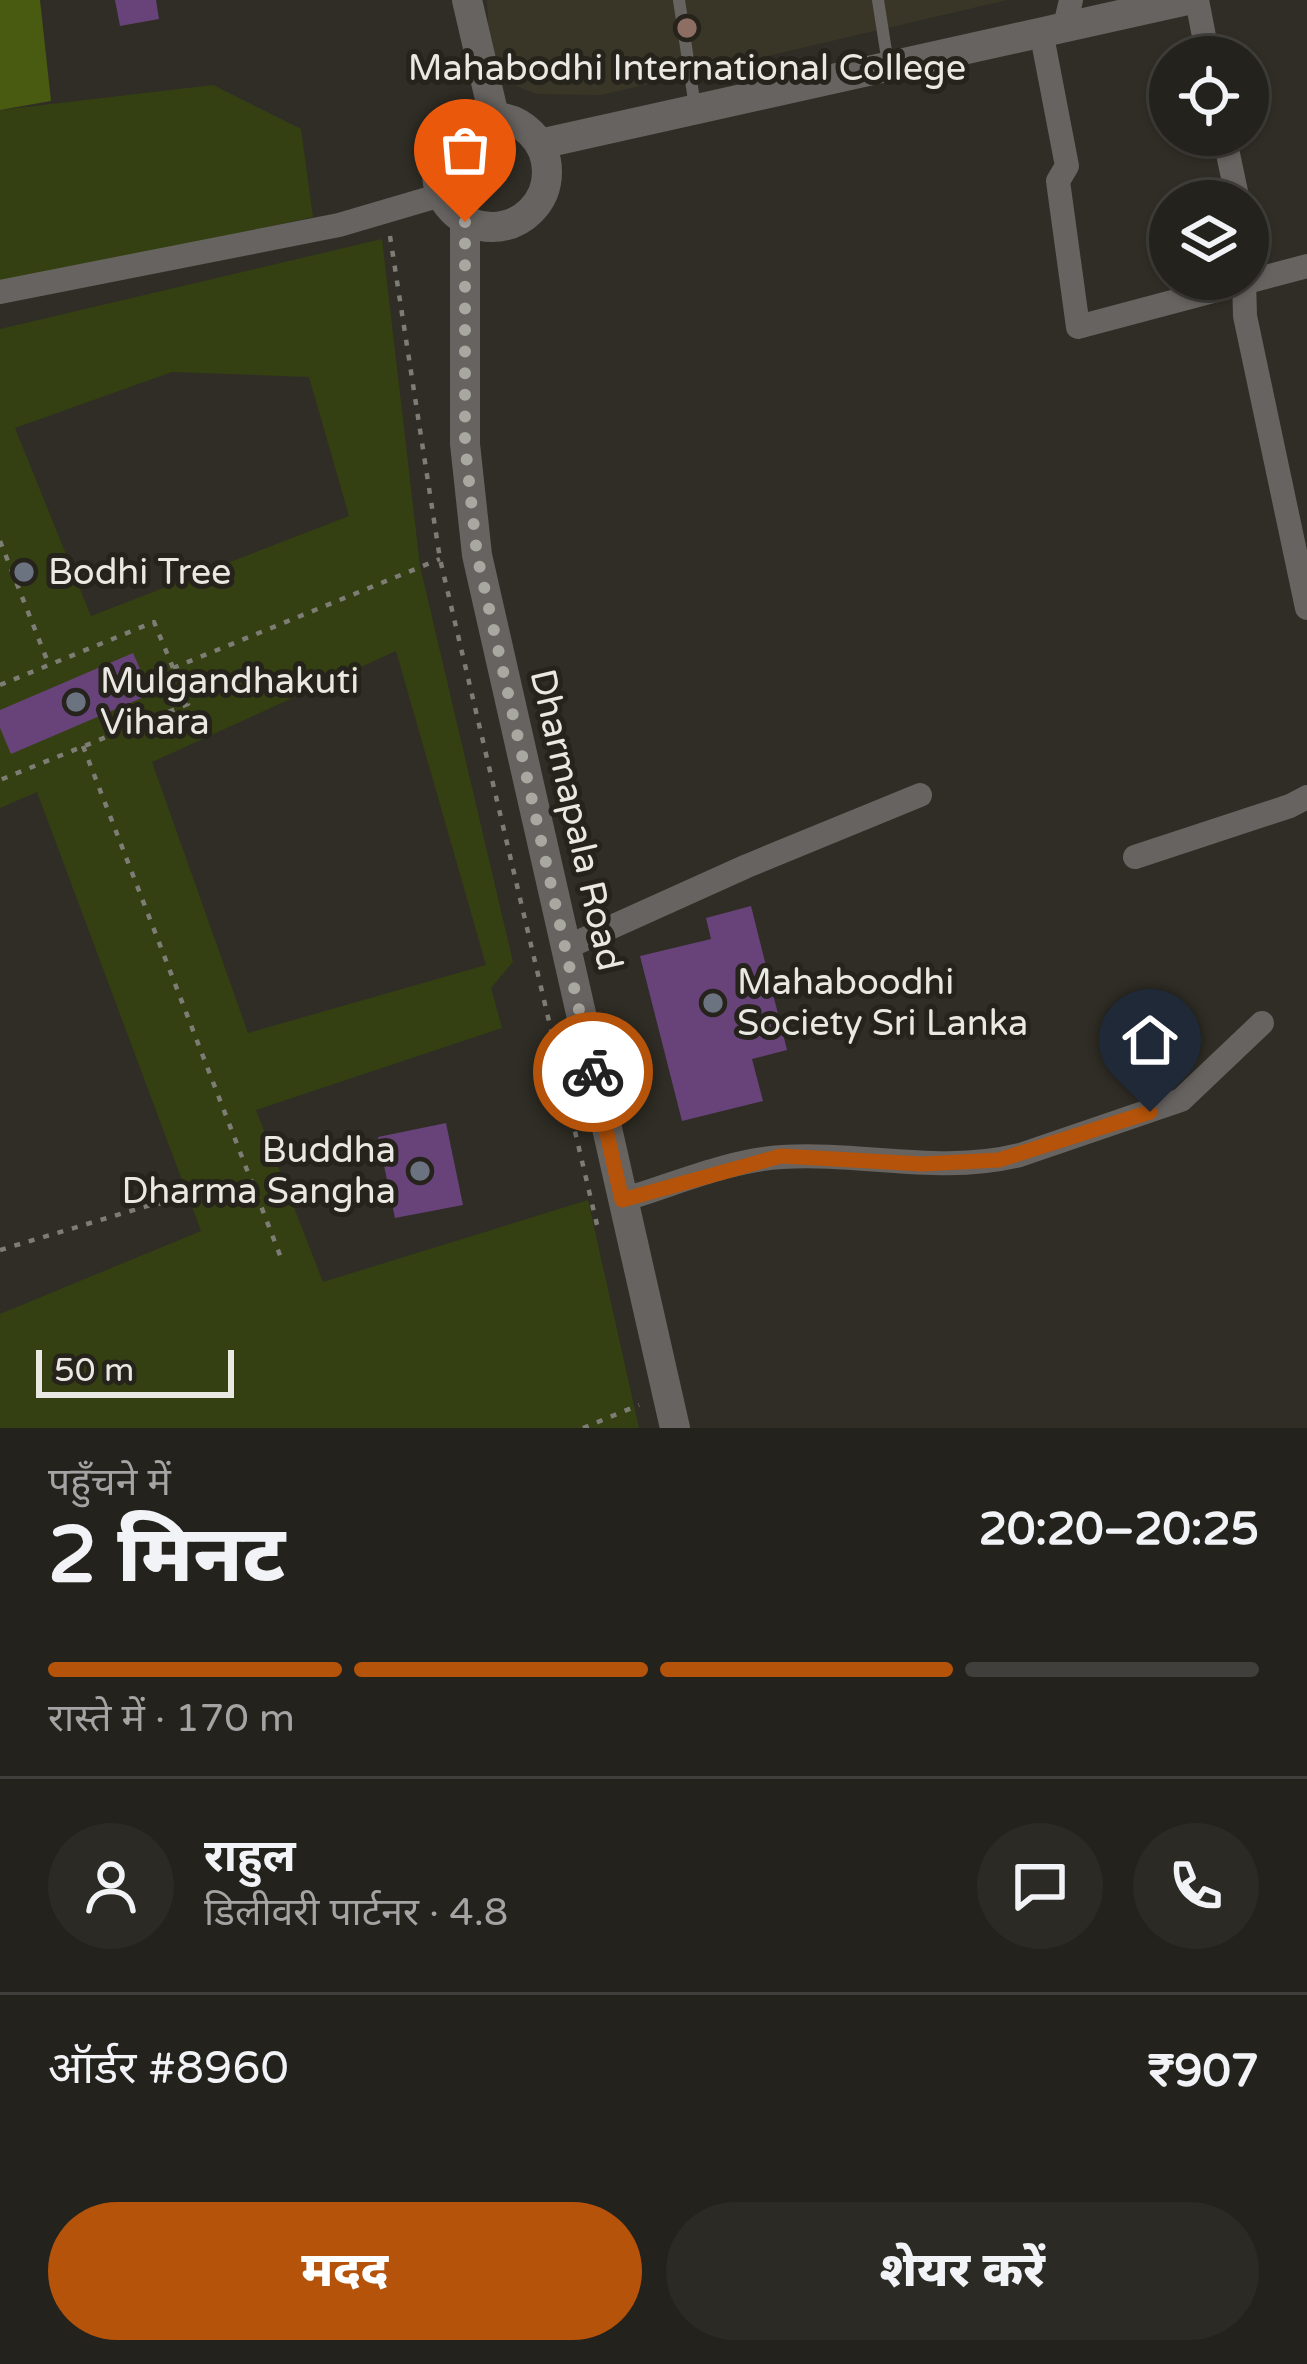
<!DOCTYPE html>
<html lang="hi">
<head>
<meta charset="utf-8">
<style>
	body { margin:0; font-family:"Varela Round","Noto Sans Devanagari",sans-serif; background:#2b2a25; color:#f1f3f6; height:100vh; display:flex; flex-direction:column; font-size:45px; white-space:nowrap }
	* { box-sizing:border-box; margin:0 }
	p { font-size:39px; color:#a3a4a3 }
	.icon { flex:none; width:66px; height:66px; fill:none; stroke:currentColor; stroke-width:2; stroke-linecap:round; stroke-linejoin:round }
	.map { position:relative; height:1428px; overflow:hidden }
	.side { display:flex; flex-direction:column; background:#23221c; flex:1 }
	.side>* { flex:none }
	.controls { position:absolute; left:1149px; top:36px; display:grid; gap:24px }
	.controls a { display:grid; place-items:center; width:120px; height:120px; border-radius:50%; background:#23221c; box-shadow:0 3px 9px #0004,0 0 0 3px #403f3b; font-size:60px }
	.scale { position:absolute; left:36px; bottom:30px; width:198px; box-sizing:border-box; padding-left:12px; border:6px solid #e9e8e2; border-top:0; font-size:33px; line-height:42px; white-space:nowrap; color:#e9e8e2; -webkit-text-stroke:9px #25231b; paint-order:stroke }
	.pin { position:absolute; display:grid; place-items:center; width:102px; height:102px; color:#fff; margin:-123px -51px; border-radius:50% 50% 50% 0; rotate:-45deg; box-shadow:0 0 12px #0007 }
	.pin .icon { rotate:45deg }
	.courier { position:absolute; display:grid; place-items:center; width:120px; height:120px; margin:-60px; border:9px solid #b45309; border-radius:50%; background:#fff; color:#222; box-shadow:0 3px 15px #0007 }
	.head em { font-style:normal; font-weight:800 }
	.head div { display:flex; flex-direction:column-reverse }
	.head { display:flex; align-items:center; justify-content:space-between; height:204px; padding:0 48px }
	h1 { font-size:78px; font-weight:800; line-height:90px }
	.bar { display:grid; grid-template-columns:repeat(4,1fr); gap:18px 12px; align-content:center; height:144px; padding:0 48px }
	.bar i { height:15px; border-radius:9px; background:#403f3b }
	.bar .current { background:#b45309 }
	.bar p { grid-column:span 4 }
	.line { display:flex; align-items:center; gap:30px; padding:0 48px; border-top:3px solid #403f3b }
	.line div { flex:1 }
	.round { display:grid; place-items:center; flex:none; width:126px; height:126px; border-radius:63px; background:#2b2a25 }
	.button { display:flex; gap:24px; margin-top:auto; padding:24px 48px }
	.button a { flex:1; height:138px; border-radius:72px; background:#b45309; color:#fff; font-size:48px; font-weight:800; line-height:138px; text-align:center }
	.button a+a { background:#2b2a25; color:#f1f3f6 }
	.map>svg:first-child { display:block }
</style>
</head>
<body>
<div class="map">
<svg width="1307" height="1428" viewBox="0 0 1307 1428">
	<rect width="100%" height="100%" fill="#2f2d25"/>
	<path fill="#3a3627" d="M487,0h520l-406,95 -65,-1 -29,-12 -17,-25z"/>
	<g fill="#344011" fill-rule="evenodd">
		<path d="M213,85l88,44 12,88 -313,67v-174z"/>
		<path d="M382,239l38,327 93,396 -22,26 11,40 -246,82 67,172 265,-82 51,228h-639v-114l201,-83 -164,-439 -37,16v-479zM172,372l137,5 40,139 -258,100 -76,-188zM396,651l90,314 -238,68 -96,-271z"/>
	</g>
	<path fill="#495a11" d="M0,0h40l11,101 -51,9z"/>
	<g fill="#67437a">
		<path d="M115,0h41l3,19 -39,7z"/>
		<path d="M133,653l18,41 -140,60 -11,-26v-18z"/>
		<path d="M751,906l36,144 -35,9 11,42 -81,20 -42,-165 71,-17 -5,-21z"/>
		<path d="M446,1123l17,82 -68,13 -17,-81z"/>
	</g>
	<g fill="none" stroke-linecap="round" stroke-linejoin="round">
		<g stroke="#7d7c75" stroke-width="4.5" stroke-dasharray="6 9" stroke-linecap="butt">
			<path d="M390,236l50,323 158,670"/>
			<path d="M0,541l49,124"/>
			<path d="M173,668l267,-109"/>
			<path d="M0,685l154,-63 34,82 -188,76"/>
			<path d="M83,746l200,517"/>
			<path d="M0,1250l154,-46 103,-7"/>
			<path d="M583,1428l56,-23"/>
		</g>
		<g stroke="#676360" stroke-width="12">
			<path d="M679,0l16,107"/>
			<path d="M878,0l10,64"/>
		</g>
		<g stroke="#676360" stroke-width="24">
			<path d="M1197,0l11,57"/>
			<path d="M1065,26l6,-26"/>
			<path d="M1041,31l26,135 -9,15 20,146 229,-61"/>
			<path d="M1224,135l14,66"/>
			<path d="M1248,260v2"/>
			<path d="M1244,279l1,37 62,292"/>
			<path d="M0,292l339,-67 102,-30"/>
			<path d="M1135,857l155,-51 17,-9"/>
			<path d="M565,948l182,-82 173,-71"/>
			<path d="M622,1200c51,-15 107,-40 160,-43 80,-5 159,18 238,-2l161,-55 81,-77"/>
		</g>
		<g stroke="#676360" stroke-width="30">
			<path d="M467,0l27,116"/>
			<circle cx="492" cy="172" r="55"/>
			<path d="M540,144l647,-144"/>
			<path d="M465,222v222l12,111 198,873"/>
		</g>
	</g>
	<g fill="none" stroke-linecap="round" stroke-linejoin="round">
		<path stroke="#a8a7a0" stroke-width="12" stroke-dasharray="0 21.6" d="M465,222v222l12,111 116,517"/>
		<path stroke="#b45309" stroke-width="15" d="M593,1072l29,128 159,-44 141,8 77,-4 151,-48"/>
	</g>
	<circle fill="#8d6e63" stroke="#25231b" stroke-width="4.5" cx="687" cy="28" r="12"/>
	<g fill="#6b7280" stroke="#25231b" stroke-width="4.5">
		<circle cx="24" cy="572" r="12"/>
		<circle cx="76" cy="702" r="12"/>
		<circle cx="713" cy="1003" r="12"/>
		<circle cx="420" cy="1171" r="12"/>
	</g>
	<g text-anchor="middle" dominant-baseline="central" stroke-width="10" stroke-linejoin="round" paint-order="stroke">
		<g font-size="36" fill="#e9e8e2" stroke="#25231b" text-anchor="start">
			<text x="687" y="68" text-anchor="middle">Mahabodhi International College</text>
			<text x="48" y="572">Bodhi Tree</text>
			<text x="100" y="681">Mulgandhakuti<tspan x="100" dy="41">Vihara</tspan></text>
			<text x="737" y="982">Mahaboodhi<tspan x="737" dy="41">Society Sri Lanka</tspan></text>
			<text x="396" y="1150" text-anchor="end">Buddha<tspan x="396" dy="41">Dharma Sangha</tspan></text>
		</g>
		<g font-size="36" fill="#e9e8e2" stroke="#25231b">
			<text transform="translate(576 820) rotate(77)">Dharmapala Road</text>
		</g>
	</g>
</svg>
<div class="controls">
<a><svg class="icon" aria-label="locate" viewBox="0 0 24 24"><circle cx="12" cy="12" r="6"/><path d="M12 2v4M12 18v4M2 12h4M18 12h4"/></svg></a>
<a><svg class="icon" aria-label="layers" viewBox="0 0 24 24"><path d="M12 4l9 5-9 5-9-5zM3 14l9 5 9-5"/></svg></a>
</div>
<div class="scale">50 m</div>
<div class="pin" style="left:465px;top:222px;background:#ea580c"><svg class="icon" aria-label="bag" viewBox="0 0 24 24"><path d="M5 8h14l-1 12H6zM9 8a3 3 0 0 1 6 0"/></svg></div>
<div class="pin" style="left:1150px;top:1112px;background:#1f2937"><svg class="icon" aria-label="home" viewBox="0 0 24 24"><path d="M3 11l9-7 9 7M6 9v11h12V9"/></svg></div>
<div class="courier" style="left:593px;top:1072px"><svg class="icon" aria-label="bike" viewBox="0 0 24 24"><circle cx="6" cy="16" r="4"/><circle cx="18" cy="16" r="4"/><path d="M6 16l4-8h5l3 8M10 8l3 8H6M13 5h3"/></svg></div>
</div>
<section class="side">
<div class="head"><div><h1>2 मिनट</h1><p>पहुँचने में</p></div><em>20:20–20:25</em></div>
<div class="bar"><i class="current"></i><i class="current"></i><i class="current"></i><i></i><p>रास्ते में · 170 m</p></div>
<div class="line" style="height:216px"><a class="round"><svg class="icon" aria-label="person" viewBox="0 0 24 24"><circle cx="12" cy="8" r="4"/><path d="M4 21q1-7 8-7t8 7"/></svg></a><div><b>राहुल</b><p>डिलीवरी पार्टनर · 4.8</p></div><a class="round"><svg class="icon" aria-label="chat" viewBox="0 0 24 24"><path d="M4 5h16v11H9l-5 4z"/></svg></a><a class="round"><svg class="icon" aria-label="phone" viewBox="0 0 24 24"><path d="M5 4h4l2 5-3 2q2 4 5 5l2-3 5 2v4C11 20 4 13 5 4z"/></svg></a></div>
<div class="line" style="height:156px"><div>ऑर्डर #8960</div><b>₹907</b></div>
<div class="button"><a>मदद</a><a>शेयर करें</a></div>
</section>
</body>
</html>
